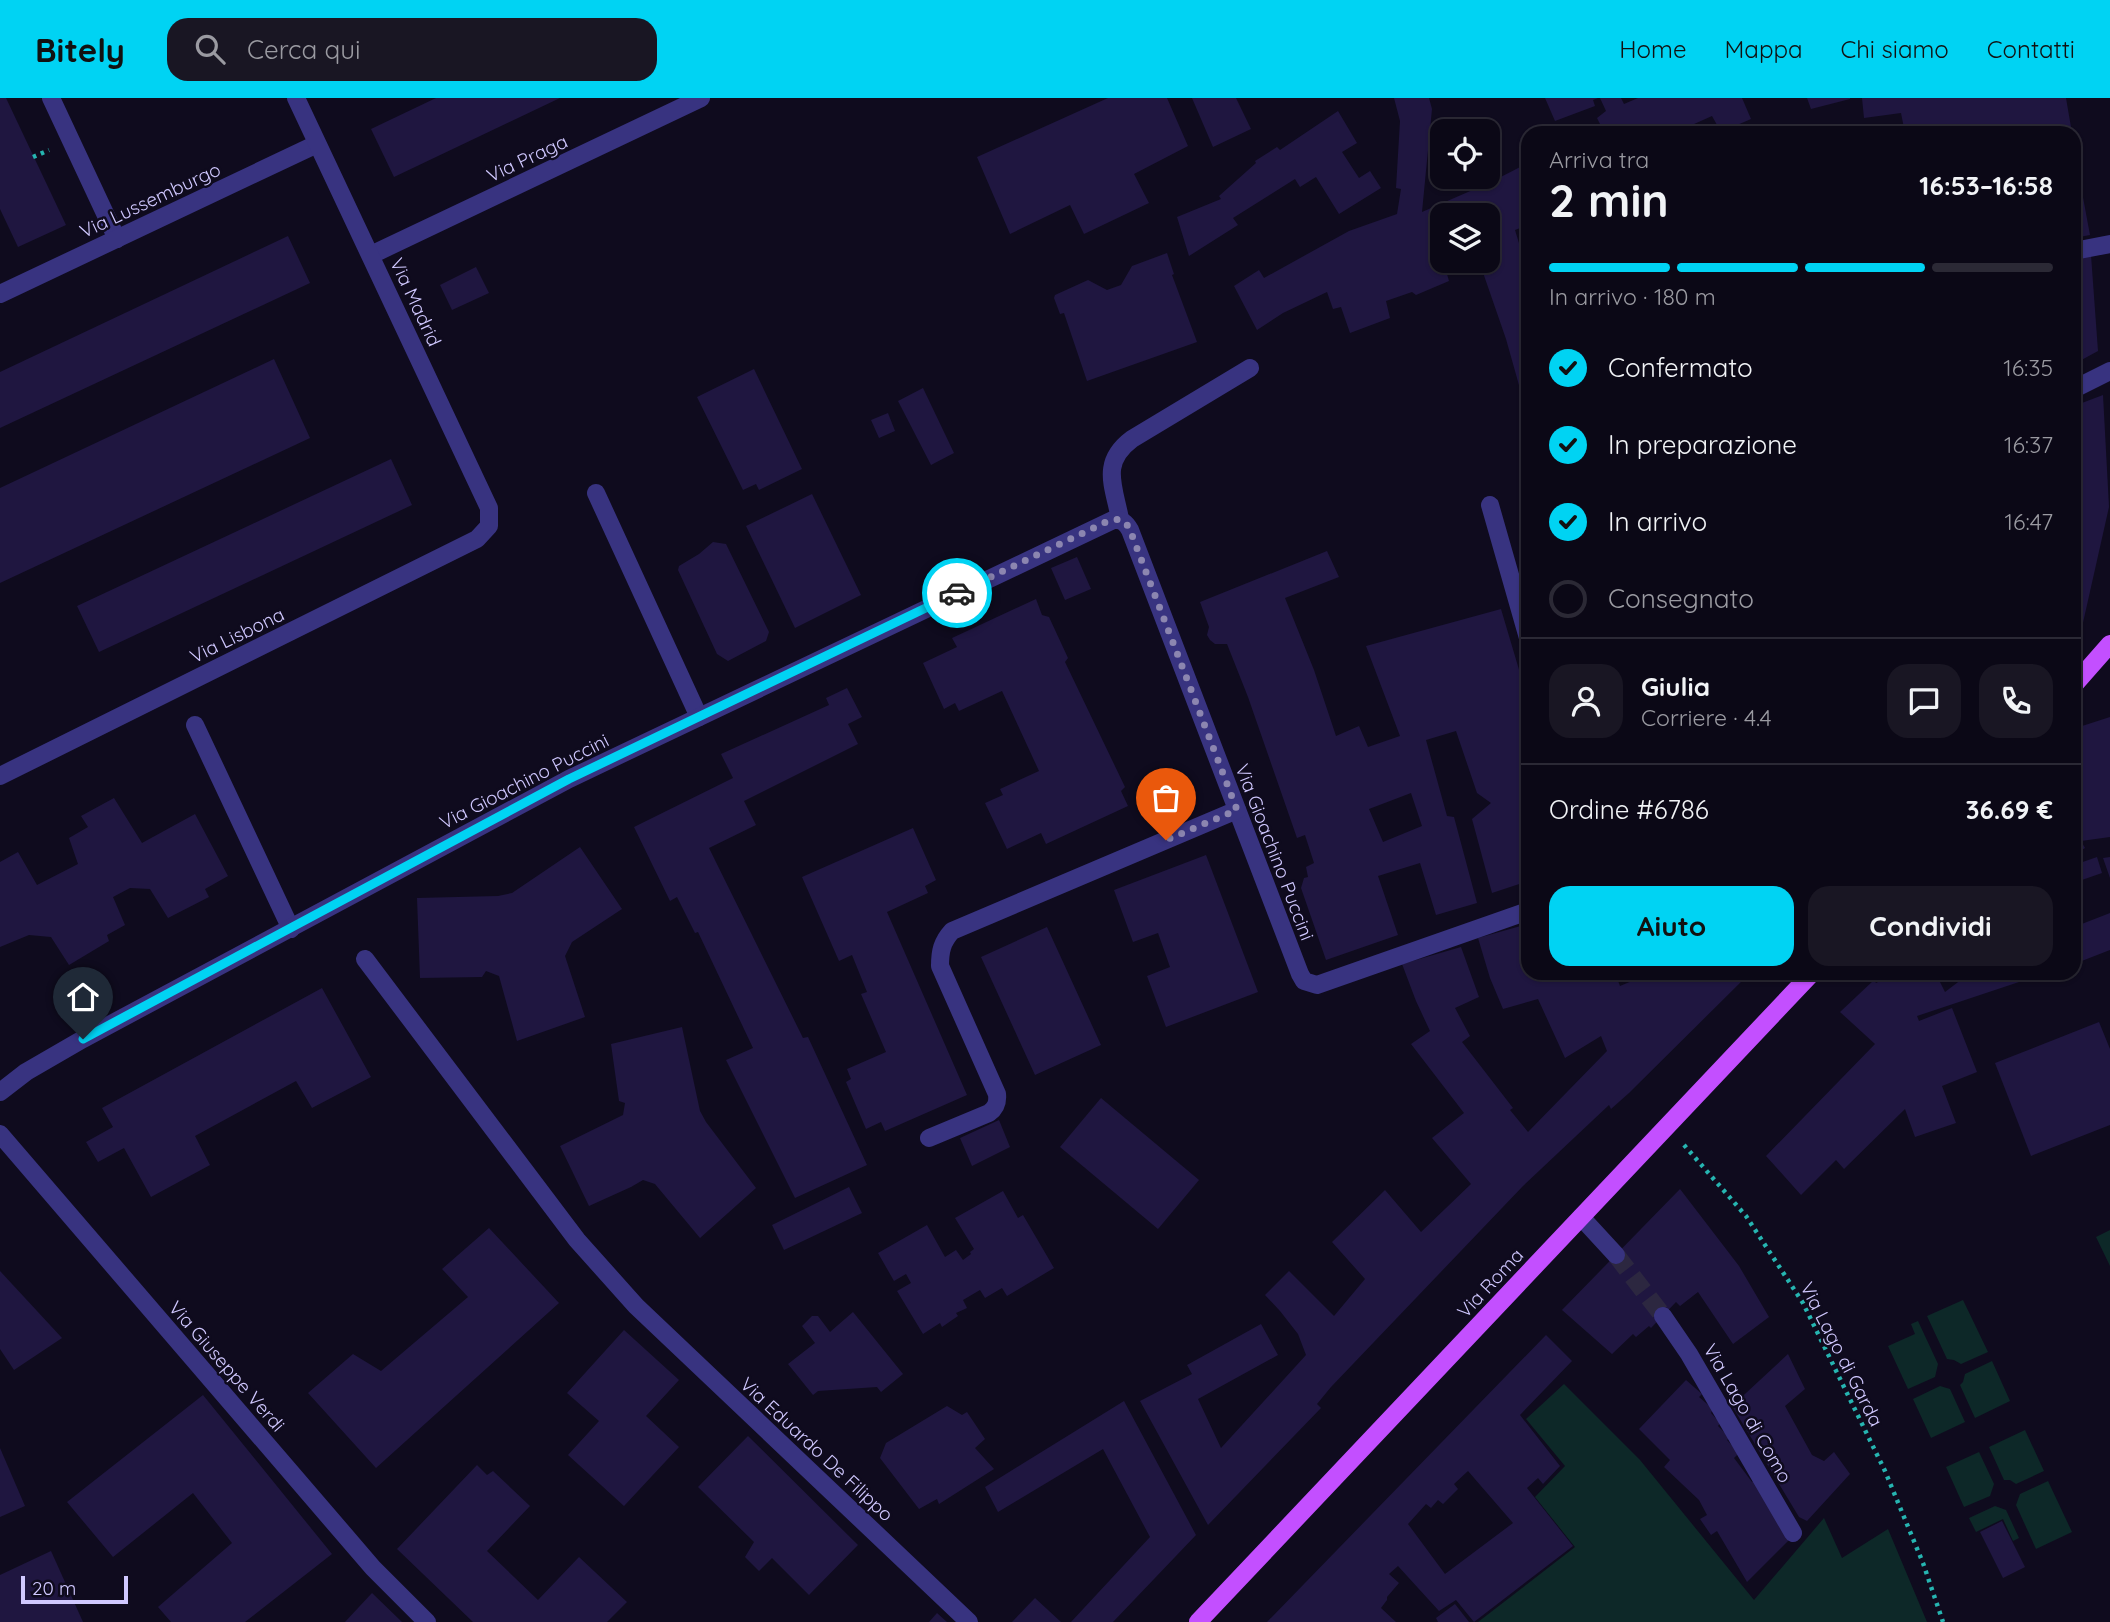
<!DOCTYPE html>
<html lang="it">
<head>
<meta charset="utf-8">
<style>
	body { margin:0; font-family:Quicksand,sans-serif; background:#191623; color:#f1f3f6; height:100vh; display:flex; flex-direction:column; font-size:26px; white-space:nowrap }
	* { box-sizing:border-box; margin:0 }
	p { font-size:23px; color:#9a9aa1 }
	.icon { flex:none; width:38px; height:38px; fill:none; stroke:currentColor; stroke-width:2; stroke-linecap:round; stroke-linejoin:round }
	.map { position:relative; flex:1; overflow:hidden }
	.details { position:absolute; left:1521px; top:28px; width:560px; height:854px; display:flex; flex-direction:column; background:#0b0816; border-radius:21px; box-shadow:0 2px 5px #0004,0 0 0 2px #2b2935 }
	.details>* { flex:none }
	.controls { position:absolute; left:1430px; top:21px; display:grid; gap:14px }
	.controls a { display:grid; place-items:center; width:70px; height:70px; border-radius:14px; background:#0b0816; box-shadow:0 2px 5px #0004,0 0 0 2px #2b2935; font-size:35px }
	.scale { position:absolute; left:21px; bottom:18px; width:107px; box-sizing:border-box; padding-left:7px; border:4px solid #d0c8ff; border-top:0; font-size:19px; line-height:24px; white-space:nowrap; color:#d0c8ff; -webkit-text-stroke:5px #0f0b1e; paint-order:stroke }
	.pin { position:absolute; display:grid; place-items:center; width:60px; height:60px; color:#fff; margin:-72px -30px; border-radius:50% 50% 50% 0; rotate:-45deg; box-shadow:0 0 7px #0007 }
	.pin .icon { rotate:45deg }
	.courier { position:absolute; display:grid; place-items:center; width:70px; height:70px; margin:-35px; border:5px solid #00d3f3; border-radius:50%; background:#fff; color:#222; box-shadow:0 2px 9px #0007 }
	.headline em { font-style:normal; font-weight:800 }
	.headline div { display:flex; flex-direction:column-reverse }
	.headline { display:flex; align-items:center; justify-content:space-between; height:119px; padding:0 28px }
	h1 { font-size:46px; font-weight:800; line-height:52px }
	.bar { display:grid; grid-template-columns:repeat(4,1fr); gap:10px 7px; align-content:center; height:84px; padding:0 28px }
	.bar i { height:9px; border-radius:5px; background:#2b2935 }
	.bar .current { background:#00d3f3 }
	.bar p { grid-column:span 4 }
	.line { display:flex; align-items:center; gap:18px; padding:0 28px; border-top:2px solid #2b2935 }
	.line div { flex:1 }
	.round { display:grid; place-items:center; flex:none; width:74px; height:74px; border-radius:21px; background:#191623 }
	ol { padding:0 28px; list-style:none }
	li { display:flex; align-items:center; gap:21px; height:77px }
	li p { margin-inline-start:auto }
	li .icon { padding:7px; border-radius:50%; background:#00d3f3; color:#111; stroke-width:4 }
	li:last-child { color:#9a9aa1 }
	li i { width:38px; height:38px; border:4px solid #2b2935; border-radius:50% }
	.cta { display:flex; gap:14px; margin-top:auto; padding:14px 28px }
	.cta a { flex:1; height:80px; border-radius:21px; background:#00d3f3; color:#111; font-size:28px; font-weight:800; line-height:80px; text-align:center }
	.cta a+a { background:#191623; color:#f1f3f6 }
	header { display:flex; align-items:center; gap:42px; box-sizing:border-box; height:98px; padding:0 35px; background:#00d3f3; color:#111 }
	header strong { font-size:33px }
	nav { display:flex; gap:38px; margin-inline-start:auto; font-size:24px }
	.search { width:490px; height:63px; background:#191623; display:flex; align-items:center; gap:18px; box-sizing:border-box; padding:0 24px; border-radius:21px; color:#9a9aa1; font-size:26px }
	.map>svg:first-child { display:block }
</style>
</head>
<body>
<header>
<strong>Bitely</strong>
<div class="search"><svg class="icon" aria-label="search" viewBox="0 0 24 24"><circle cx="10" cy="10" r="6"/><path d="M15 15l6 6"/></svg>Cerca qui</div>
<nav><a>Home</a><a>Mappa</a><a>Chi siamo</a><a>Contatti</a></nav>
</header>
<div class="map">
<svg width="2110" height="1524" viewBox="0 0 2110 1524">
	<rect width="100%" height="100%" fill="#0f0b1e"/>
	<g fill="#0d2828">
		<path d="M2110,1132v36l-14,-29z"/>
		<path d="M1963,1202l25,52 -27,12 -7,-4 -7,-1 -20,-43z"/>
		<path d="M1918,1223l20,43 -3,13 -27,12 -20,-43 27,-12 -4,-10z"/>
		<path d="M1992,1263l18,40 -35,17 -15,-33 3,-3 2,-8z"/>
		<path d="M1564,1286l76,76 114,140 70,-82 18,40 46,-29 39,93h-449l97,-75 -40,-50 30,-31 -39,-47z"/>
		<path d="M1940,1288l10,3 15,33 -34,16 -18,-39z"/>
		<path d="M2025,1332l19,41 -28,13 -6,-4h-6l-15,-33z"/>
		<path d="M1979,1354l15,32 -4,12 -26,11 -18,-40z"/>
		<path d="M2048,1383l24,51 -36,17 -20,-44 4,-11z"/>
		<path d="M1995,1408l11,4 13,28 -6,3 -10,-22 -27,13 -7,-14z"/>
	</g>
	<g fill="#1f1640" fill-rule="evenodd">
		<path d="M0,0h6l60,127 -48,22 -18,-38z"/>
		<path d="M436,0h124l-166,79 -23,-48z"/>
		<path d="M1108,0h59l21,48 -54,28 15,29 -65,31 -14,-29 -60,29 -33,-77z"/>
		<path d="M1192,0h44l15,31 -38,18z"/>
		<path d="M1394,0h35l3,11 -10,103 69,-30 37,-19v62l-13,5 13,43v144l-22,-78 -27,-78h9v-46h-46v23l-5,2 12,41 -33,14 -4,-3 -26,9 4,17 -40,15 -9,-26 -8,2 -6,-17 -44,21 -26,17 -23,-44 25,-16 5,8 85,-47 48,-17 4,-25 -5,-1 4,-67z"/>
		<path d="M1545,0h53l-5,2 2,6 -40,15z"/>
		<path d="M1600,0h21l3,6 14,-6h104l9,21 -30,13 -9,-16 -38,17h-89l16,-7 -4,-8 9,-7z"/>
		<path d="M1807,0h43v1l-39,10z"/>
		<path d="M1862,0h204l6,35h-167l-4,-20 -37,5z"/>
		<path d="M1338,13l19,32 -15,9 17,26 11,-7 11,17 -42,26 -23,-37 -16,10 -5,-8 -62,39 5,7 -49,31 -12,-39 44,-18 -2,-3 37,-33 -1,-2 22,-14 3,3z"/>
		<path d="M2074,51l16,86 -16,3z"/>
		<path d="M288,138l22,47 -310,145v-56z"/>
		<path d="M1167,155l7,21 -2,1 25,67 -110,39 -23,-68 -4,1 -6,-16 1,-3 33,-15 19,10 14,-5 11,-19z"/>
		<path d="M2091,157l7,96 -24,13v-106z"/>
		<path d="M476,169l13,26 -37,17 -12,-25z"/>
		<path d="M274,261l36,79 -310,145v-95z"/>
		<path d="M754,271l48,100 -43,21 -3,-6 -13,6 -46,-93z"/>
		<path d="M923,290l31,65 -23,12 -33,-64z"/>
		<path d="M2103,297l6,112 -29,129 -6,7v-237z"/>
		<path d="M888,315l7,18 -16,7 -8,-18z"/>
		<path d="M391,361l21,46 -313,147 -22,-46z"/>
		<path d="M812,396l49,101 -66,33 -49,-102z"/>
		<path d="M713,444l13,2 43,88 -3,9 -38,20 -11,-7 -39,-84 1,-4 20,-12z"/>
		<path d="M1327,453l12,26 -54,21 29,72 22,66 23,-10 9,21 32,-11 -34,-90 135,-37 27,91v181l-36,12 -20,-74 19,-16 -14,-10 -21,-62 -30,9 21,76 7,1 23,86 -41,12 -16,-52 -42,13 20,59 -72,25 -25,-72 3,-10 4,-1 -2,-10 8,-4 -9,-28 -8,3 -49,-141 -21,-53h-12l-5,-4 -3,-5 2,-8 -9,-25zM1411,695l11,33 -39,16 -14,-33z"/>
		<path d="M1077,459l14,32 -26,11 -14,-32z"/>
		<path d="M1036,501l6,16 7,2 19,41 -3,4 60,125 -4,4 7,15 -82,38 -5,-11 -34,16 -22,-46 18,-8 -3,-6 39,-18 -37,-80 -43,20 -4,-8 -11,6 -21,-46 34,-16 -5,-9z"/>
		<path d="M847,590l15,29 -14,7 10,20 -114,57 12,24 -47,23 94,190 5,-1 59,128 -72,33 -69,-138 27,-12 -55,-116 -3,1 -18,-36 -7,4 -36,-74 99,-49 -12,-24 108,-49 -3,-7z"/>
		<path d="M2110,619v120l-29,4 4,7 -11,6v-122l5,-5z"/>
		<path d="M114,700l28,45 53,-29 33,62 -23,13 4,8 -41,21 -18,-29 -20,-1 -17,9 12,28 -18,10 2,6 -40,24 -18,-28 -22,-2 -29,12v-85l18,-10 19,33 41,-21 -9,-26 19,-11 -7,-11z"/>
		<path d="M913,730l23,52 -11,6 3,7 -41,19 80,183 -82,36 -4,-9 -15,7 -20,-47 5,-3 -4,-10 39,-17 -25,-58 6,-2 -15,-37 -13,6 -37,-84z"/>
		<path d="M580,749l42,62 -50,33 -7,14 20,61 -68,24 -18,-65 -13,-5 -4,6 -62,1 -3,-80 81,-2 14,-3z"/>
		<path d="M1206,757l52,137 -92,35 -19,-51 23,-9 -12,-34 -25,9 -19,-52z"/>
		<path d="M2097,759l5,16 -23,8 -5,-16z"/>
		<path d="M2110,759v21l-7,-20z"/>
		<path d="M2110,815v37l-36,14v-37z"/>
		<path d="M1528,826v49h87l5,13 31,-13h99l-121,120 -18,16 -2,-4 -86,81 -192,201 -14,17 4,4 -113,117 -68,-124 52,-27 -5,-9 74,-41 17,31 -80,44 23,49 85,-93 -8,-21 -18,-23 -15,-16 24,-24 45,45 31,-37 -33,-37 53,-52 36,42 50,-48 -39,-46 32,-25 -53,-69 19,-13 -14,-30 -14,-37 59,-17 18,50 -24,11 15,28 -8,6 51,66 -3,2 18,22 79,-81 -6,-15 -36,22 -27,-59 -35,10 -13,-31 -12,-40z"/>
		<path d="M1047,829l54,118 -66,30 -54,-118z"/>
		<path d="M1896,875h45l-4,3 8,16 25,-19 73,1 -126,42 2,5 33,-13 25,64 -35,14 14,37 -41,14 -10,-28 -61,60 -8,-9 -35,35 -35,-39 109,-112 -35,-32 34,-32 2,3z"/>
		<path d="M322,890l49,89 -59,31 -16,-27 -101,55 15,29 -59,32 -27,-49 -26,14 -12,-20 27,-15 -11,-19z"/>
		<path d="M2099,924l11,27v76l-79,31 -36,-93z"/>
		<path d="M682,929l18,84 6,11 50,66 -56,50 -45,-54 -12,-4 -12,7 -42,19 -29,-60 63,-31 2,-12 -6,-2 -8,-57z"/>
		<path d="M1101,1000l98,82 -41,49 -98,-82z"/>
		<path d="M999,1022l11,27 -38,19 -12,-28z"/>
		<path d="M849,1089l13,26 -78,37 -12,-25z"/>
		<path d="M1680,1091l59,77 30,51 -36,27 -35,-52 -18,14 -4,-4 -25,26 -2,-2 -13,11 -3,-3 -21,20 -50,-44z"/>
		<path d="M1003,1093l15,27 5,-3 31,53 -47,28 -5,-8 -17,10 -5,-8 -17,10 4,8 -11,5 2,3 -16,11 -2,-4 -17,11 -26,-43 14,-8 -5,-9 -12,7 -16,-28 49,-28 18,32 11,-7 7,10 8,-6 -1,-2 4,-3 -19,-31z"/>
		<path d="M489,1130l70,75 -183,165 -68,-75 45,-39 28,17 87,-74 -26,-28z"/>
		<path d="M0,1173l62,67 -48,32 -14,-21z"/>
		<path d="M853,1214l50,62 -22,18 -4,-5 -59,4 -5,4 -25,-31 27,-21 -13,-17 10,-10h6l12,16z"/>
		<path d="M624,1232l55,50 -33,36 33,31 -55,59 -56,-51 31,-34 -32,-28z"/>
		<path d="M1546,1237l26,26 -52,54 40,51 -17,18 -5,-6 -11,10 46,58 -99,76 -18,-22 -17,11 -41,-45 -9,8 10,9 -12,14v3l-6,8 15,14h-129zM1468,1373l45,52 -68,51 -37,-50 18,-20 5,4 7,-8 5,4 15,-15 -4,-5z"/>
		<path d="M1788,1256l17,35 -20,17 27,49 12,6 10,-9 16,22 -43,47 -8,-4 -67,-111z"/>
		<path d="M1686,1282l16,14 -3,3 14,12 -2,4 9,10 -2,3 12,12 -3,2 12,13 -5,5 18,24 5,-2 33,59 -43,43 -30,-51 -6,4 -11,-16 7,-4 -8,-15 -35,-33 6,-7 -31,-31z"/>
		<path d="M203,1297l129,159 -87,68h-74l-13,-15 74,-64 -39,-50 -80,64 -46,-55z"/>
		<path d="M1124,1303l72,134 -83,87h-42l79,-85 -47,-88 -105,63 -13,-25z"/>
		<path d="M947,1308l15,9 5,-3 18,27 -10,9 19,21 -55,35 -2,-5 -18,10 -39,-51 6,-15z"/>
		<path d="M748,1338l110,109 -49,50 -37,-37 -13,13 -14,-14 9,-15 -56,-55z"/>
		<path d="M0,1350l25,58 -25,11z"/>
		<path d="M477,1367l10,10 6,-4 37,35 -43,45 51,49 41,-43 48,45 -20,20h-134l-76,-73z"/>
		<path d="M2002,1423l23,46 -22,11 -23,-46z"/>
		<path d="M51,1453l32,71h-83v-47z"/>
		<path d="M372,1495l30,29h-57z"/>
		<path d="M1035,1500l26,24h-49z"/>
		<path d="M1455,1506l14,18h-31l-2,-4z"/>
		<path d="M937,1515l10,9h-18z"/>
	</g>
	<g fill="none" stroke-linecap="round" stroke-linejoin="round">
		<path stroke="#2c2740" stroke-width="18" stroke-dasharray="18 9" stroke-linecap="butt" d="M1616,1157l47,61"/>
		<g stroke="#26b5b1" stroke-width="4.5" stroke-dasharray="3.5 5" stroke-linecap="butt">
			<path d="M33,59l16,-7"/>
			<path d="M1684,1047l62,71 57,87 82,168 38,92 20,59"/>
		</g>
		<g stroke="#383380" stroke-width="18">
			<path d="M51,0l66,141"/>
			<path d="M2074,153l36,-7"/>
			<path d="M371,157l330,-157"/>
			<path d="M0,196l317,-150"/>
			<path d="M2074,291l36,-18"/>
			<path d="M596,395l103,224"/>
			<path d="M1490,407l38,133"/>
			<path d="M1120,421c-6,-33 -20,-56 12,-80l118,-71"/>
			<path d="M195,627l96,204"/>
			<path d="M0,678l477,-237 12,-13v-18l-193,-410"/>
			<path d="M365,861l212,281 59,66 333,316"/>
			<path d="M0,994l26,-20 57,-33 486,-260 544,-259c9,-1 13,3 17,10l170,444 4,7 13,4 211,-74"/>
			<path d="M0,1036l373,434 54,54"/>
			<path d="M929,1040l60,-25c7,-5 9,-10 8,-19l-57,-128c0,-15 2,-24 12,-35l285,-121"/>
			<path d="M1581,1119l35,38"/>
			<path d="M1663,1218l26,38 104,179"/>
		</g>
		<g stroke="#c34fff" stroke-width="18">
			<path d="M2074,587l36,-41"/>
			<path d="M1198,1524l614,-649"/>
		</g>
	</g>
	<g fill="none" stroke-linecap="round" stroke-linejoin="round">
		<path stroke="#8c86b0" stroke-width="7" stroke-dasharray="0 12.6" d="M957,495l149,-71 13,-3 7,4 4,7 107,280 -71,30"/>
		<path stroke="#00d3f3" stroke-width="9" d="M83,941l486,-260 388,-186"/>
	</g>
	<g text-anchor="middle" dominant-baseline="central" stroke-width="5" stroke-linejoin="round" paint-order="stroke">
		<g font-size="19" fill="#d0c8ff" stroke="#0f0b1e">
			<text transform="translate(527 60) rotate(-25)">Via Praga</text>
			<text transform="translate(150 102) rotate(-25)">Via Lussemburgo</text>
			<text transform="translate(416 204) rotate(65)">Via Madrid</text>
			<text transform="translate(237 537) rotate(-26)">Via Lisbona</text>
			<text transform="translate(524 683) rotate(-27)">Via Gioachino Puccini</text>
			<text transform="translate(1275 754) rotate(69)">Via Gioachino Puccini</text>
			<text transform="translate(1490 1185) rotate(-47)">Via Roma</text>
			<text transform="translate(1842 1256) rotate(63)">Via Lago di Garda</text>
			<text transform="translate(227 1268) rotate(49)">Via Giuseppe Verdi</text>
			<text transform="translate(1748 1315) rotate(60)">Via Lago di Como</text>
			<text transform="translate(817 1351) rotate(43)">Via Eduardo De Filippo</text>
		</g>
	</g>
</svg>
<div class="controls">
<a><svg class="icon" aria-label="locate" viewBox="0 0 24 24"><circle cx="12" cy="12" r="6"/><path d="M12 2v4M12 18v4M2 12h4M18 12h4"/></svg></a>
<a><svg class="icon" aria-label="layers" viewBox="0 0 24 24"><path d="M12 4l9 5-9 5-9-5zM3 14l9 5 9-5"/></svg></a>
</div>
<div class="scale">20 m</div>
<div class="pin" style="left:1166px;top:742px;background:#ea580c"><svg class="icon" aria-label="bag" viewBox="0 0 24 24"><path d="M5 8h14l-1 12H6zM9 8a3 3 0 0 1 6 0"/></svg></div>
<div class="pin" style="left:83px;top:941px;background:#1f2937"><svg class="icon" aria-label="home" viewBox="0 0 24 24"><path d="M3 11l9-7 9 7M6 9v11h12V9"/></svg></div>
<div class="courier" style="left:957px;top:495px"><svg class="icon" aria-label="car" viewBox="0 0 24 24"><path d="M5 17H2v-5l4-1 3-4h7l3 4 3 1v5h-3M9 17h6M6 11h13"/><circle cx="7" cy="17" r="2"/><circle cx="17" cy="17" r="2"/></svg></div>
<section class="details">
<div class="headline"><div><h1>2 min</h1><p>Arriva tra</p></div><em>16:53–16:58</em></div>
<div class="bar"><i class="current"></i><i class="current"></i><i class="current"></i><i></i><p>In arrivo · 180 m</p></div>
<ol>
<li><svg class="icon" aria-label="check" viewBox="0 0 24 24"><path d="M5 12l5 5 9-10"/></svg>Confermato<p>16:35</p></li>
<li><svg class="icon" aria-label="check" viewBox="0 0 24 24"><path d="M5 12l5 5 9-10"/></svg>In preparazione<p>16:37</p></li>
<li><svg class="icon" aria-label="check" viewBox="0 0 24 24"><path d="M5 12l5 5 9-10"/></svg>In arrivo<p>16:47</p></li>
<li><i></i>Consegnato</li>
</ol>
<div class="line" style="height:126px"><a class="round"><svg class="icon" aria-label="person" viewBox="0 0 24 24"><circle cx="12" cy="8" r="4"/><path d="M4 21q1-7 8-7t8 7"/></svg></a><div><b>Giulia</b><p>Corriere · 4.4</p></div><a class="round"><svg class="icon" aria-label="chat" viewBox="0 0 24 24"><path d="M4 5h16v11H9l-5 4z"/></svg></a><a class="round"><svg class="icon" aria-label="phone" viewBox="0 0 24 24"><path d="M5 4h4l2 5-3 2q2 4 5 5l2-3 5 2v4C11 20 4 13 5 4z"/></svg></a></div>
<div class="line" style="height:91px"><div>Ordine #6786</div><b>36.69 €</b></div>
<div class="cta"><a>Aiuto</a><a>Condividi</a></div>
</section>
</div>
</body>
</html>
